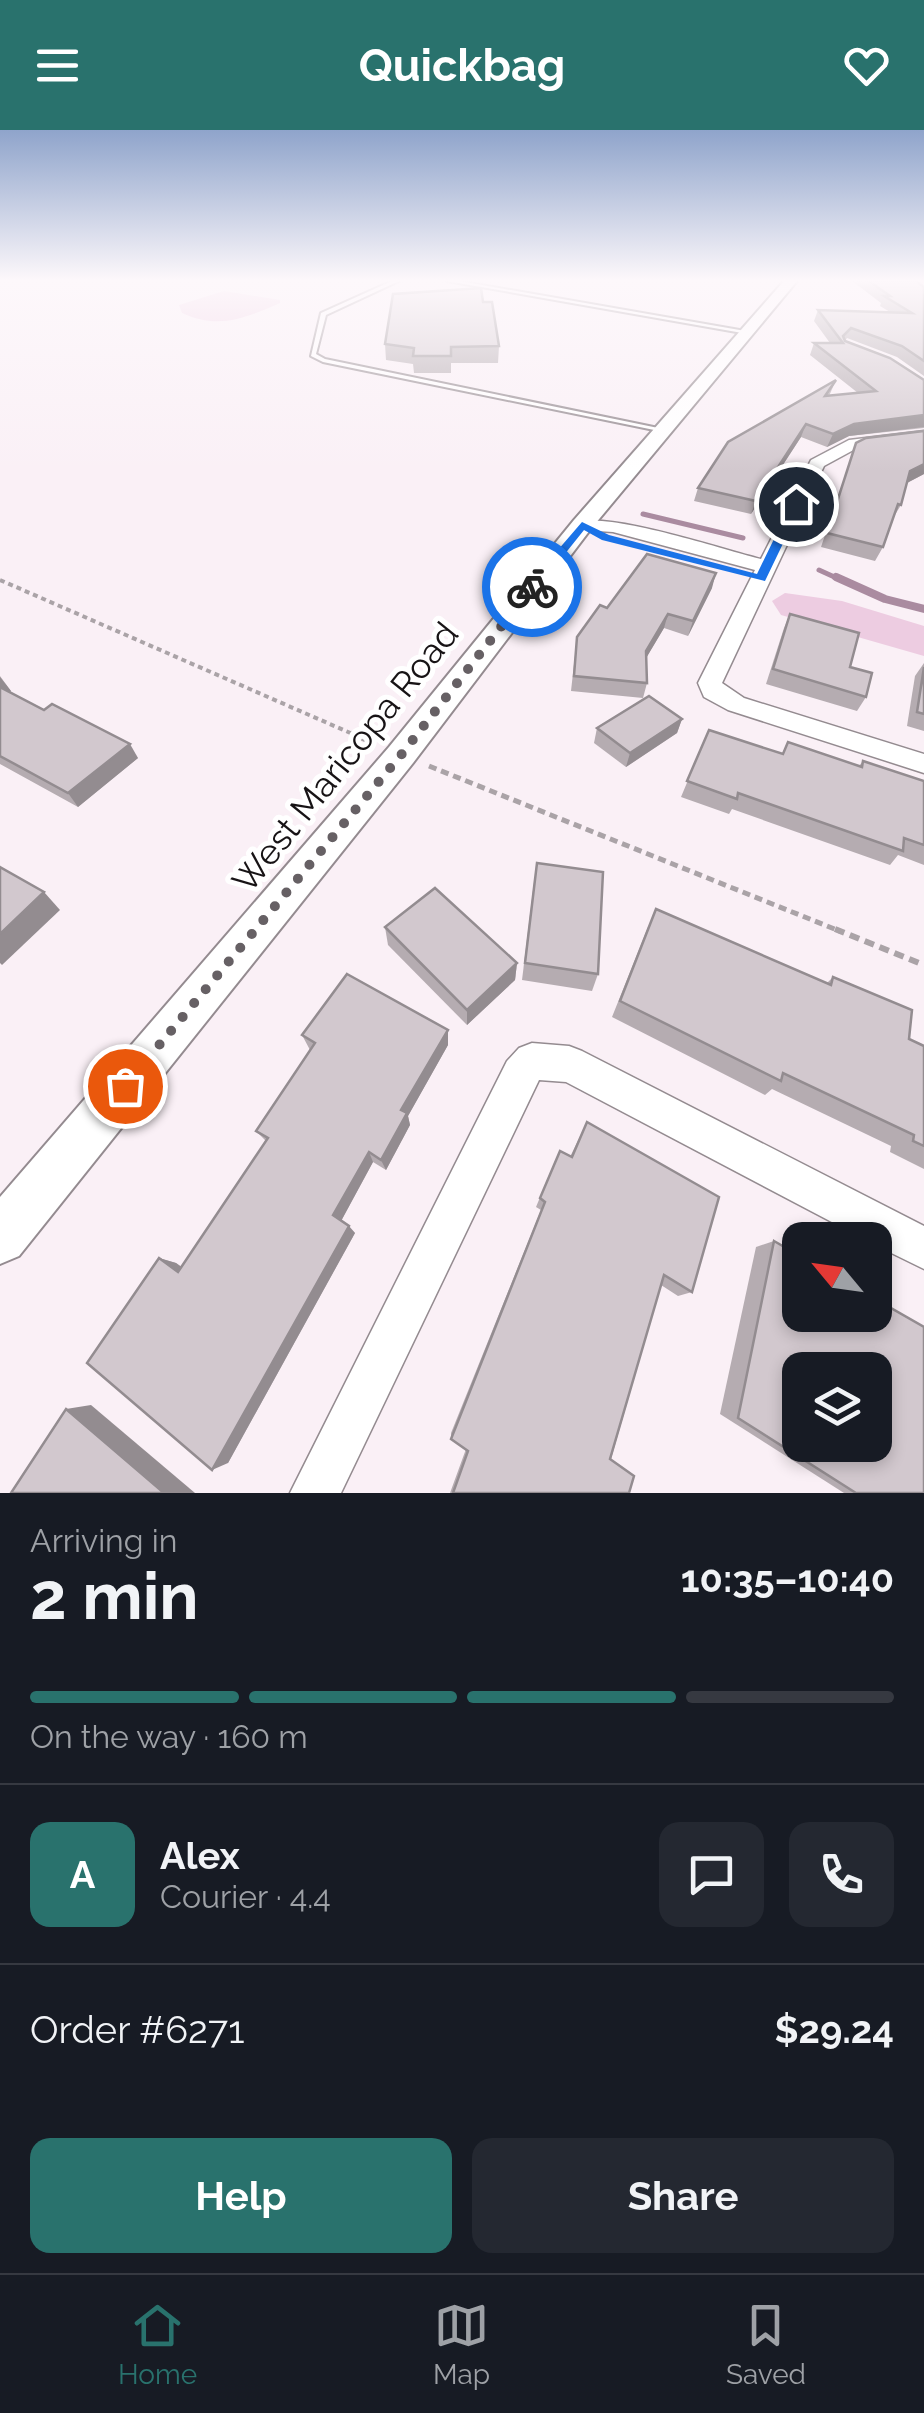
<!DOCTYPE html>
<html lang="en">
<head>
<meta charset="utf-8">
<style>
	body { margin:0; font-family:Raleway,sans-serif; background:#242831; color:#f1f3f6; height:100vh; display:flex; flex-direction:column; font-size:38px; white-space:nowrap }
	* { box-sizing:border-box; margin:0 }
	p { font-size:32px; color:#9ea1a6 }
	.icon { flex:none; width:55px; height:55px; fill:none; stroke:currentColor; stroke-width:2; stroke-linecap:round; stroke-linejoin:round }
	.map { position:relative; height:1363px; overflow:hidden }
	.side { display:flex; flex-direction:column; background:#171b24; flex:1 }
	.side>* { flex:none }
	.needle { width:65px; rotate:299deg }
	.buttons { position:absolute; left:782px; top:1092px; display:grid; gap:20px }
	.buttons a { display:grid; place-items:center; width:110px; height:110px; border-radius:20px; background:#171b24; box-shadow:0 5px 15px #0003; font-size:50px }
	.pin { position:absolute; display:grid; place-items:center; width:85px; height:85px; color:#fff; margin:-42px; border:5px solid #fff; border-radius:50%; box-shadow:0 2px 10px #0007 }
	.courier { position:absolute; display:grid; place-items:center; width:100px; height:100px; margin:-50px; border:8px solid #1a73e8; border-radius:50%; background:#fff; color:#222; box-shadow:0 2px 12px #0007 }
	.summary em { font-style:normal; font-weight:700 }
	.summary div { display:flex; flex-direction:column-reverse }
	.summary { display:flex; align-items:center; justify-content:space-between; height:170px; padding:0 30px }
	h1 { font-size:65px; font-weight:700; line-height:75px }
	.bar { display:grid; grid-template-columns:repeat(4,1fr); gap:15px 10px; align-content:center; height:120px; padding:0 30px }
	.bar i { height:12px; border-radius:8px; background:#363941 }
	.bar .selected { background:#29726d }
	.bar p { grid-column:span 4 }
	.line { display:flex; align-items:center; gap:25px; padding:0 30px; border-top:2px solid #363941 }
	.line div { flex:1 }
	.round { display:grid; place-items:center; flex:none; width:105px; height:105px; border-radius:20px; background:#242831 }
	.action { display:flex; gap:20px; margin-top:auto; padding:20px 30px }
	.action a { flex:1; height:115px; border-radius:20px; background:#29726d; color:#fff; font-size:40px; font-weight:700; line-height:115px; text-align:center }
	.action a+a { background:#242831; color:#f1f3f6 }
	header { display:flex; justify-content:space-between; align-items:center; height:130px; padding:0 30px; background:#29726d; color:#fff; font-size:45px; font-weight:700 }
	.tabs { display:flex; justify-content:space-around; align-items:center; height:140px; border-top:2px solid #363941; background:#171b24; font-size:28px; color:#9ea1a6 }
	.tabs a { display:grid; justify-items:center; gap:5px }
	.tabs .selected { color:#29726d }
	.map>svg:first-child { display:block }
</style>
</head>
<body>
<header><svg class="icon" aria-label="menu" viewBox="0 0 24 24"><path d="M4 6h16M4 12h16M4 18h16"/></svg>Quickbag<svg class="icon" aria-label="heart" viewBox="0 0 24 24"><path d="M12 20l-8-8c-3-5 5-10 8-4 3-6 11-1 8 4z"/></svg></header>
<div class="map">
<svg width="924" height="1363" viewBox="0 0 924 1363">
	<rect width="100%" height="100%" fill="#faf0f6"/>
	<g fill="#edcce1">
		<path d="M224,161l56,9v3c-34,15 -62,27 -98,10l-3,-8z"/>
		<path d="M785,463l57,8 82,25v30l-143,-41 -9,-14z"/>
	</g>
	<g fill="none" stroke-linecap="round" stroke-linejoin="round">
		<g stroke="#aa8ba0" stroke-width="5">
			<path d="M643,384l100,24"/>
			<path d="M819,440l22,10"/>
		</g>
		<path stroke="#aa8ba0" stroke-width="8" d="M836,447l49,22 39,10"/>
		<g stroke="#948b90" stroke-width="4">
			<g id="service">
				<path d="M392,151h7l-73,34 -10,39 9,5 343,71 -4,2 -341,-70 -12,-6 10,-43z"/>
				<path d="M447,151h12l292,51 -3,2z"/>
			</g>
		</g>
		<g stroke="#948b90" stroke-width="3">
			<g id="minor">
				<path d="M924,301v8l-65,8 -35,19 -102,217 22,15 180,56v19l-196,-63 -24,-13 -6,-14 57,-113 -142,-38 -31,-2 -9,-5c24,-18 154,26 188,34l50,-99 38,-20z"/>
				<path d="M532,913l37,3 13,5 342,175v43l-49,-24v-5h-9l-300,-158 -27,-2 -198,413h-51l217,-432 12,-13z"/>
			</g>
		</g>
		<g stroke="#948b90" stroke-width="4">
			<path id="tertiary" d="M784,151h13l-207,249 -177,233 -394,493 -19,8v-67l389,-450 185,-227z"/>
		</g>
		<path stroke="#aaa3a7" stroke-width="4" stroke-dasharray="5 4" stroke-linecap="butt" d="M0,450l355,155"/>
		<g stroke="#aaa3a7" stroke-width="5" stroke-dasharray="8 5" stroke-linecap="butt">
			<path d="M350,603l23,10"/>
			<path d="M429,636l413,166"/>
		</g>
		<path stroke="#aaa3a7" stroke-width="6" stroke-dasharray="10 6" stroke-linecap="butt" d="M835,799l89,36"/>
		<use href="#service" fill="#fff" fill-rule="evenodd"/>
		<use href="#minor" fill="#fff" fill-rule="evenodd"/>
		<use href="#tertiary" fill="#fff" fill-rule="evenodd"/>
	</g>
	<g fill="#b5acb1">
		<path d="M852,151h64l8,6v89l-27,-19 -50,-19 -2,3 79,39v48l-75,8 -22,11 -26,-10 -50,77 -57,-13 4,-13 138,-108 -7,16 29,-3 -48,-38 4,-12h16l-16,-22 4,-11 72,2 -10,-6 1,-3z"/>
		<path d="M483,172l16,44 -1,17h-47v10h-37l-1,-9 -27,-4 -1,-16z"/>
		<path d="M924,301v43l-17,9 -6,22 -8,13 -10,29 -8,14 -54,-14 35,-104z"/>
		<path d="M712,458l-24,48 -24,-8 -18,30 1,25 -4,15 -72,-7 6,-54 30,-29z"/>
		<path d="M790,484l60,53 16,30 -9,14 -91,-27 18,-56z"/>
		<path d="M924,533v68l-17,-5 8,-50z"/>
		<path d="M0,546l11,15 -1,1 128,66 -60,49 -78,-43z"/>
		<path d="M682,589l-5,14 -51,34 -32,-24 3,-15z"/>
		<path d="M709,600l73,24 6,-12 71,24 4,-5 61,20v84l-26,-10 -8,10 -158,-56 -3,5 -48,-17z"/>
		<path d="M534,752l64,92 -6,17 -70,-11z"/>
		<path d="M385,797l132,36 -2,17 -48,45 -79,-80z"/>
		<path d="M648,797l179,56 6,-6 76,62 15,7v123l-34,-17 1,-6 -119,-57 -7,6 -153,-78z"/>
		<path d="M302,905l146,10 -40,71 2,9 -24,45 -13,-8 -32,59 14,12 -127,230 -69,-205 17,5 6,4 84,-126 -10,-10 54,-81z"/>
		<path d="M587,992l105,170 -14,4 -17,-11 -50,174 18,34h-179l16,-44 -15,-10v-6l90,-223 -5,-3 19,-46 15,-4z"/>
		<path d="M774,1111l150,252h-80l-124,-79 36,-167z"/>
	</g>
	<g fill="#938c90">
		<path d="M924,285v12l-75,9 -22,11 6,-13 21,-10z"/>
		<path d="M806,294l-5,13 -50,77 5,-13z"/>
		<path d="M924,334v10l-21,11 7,-14z"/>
		<path d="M716,443l-4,15 -24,48 5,-15z"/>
		<path d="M668,484l-4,14 -22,37 4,-14z"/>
		<path d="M0,547l11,14 -9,6 -2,-3z"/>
		<path d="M682,589l-5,14 -51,34 4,-14z"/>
		<path d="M130,614l8,14 -60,49 -10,-14z"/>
		<path d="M44,762l16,18 -58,55 -2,-2v-29z"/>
		<path d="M517,833l-2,17 -48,45v-15z"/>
		<path d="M448,900v15l-40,71 2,9 -24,45 -5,-10 20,-50z"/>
		<path d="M369,1022l4,10 -33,61 -7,-8z"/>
		<path d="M349,1096l6,7 -127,230 -16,7z"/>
		<path d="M159,1128l17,5 18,14 -16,-5z"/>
		<path d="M91,1275l104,88h-31l-98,-84z"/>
	</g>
	<g fill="#d2c8ce" stroke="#938c90" stroke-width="2.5" fill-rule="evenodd">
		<path d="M869,151h47l8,6v74l-22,-15 -51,-18 -8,8 2,5 45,17 34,22v35l-70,9 -21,10 -27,-10 -50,77 -58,-13 30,-46 108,-62 -11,16 51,-5 -62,-48h29l-25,-33 94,3 -28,-17h6z"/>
		<path d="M481,158l2,14h9l7,44 -48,1v9h-38l1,-8 -29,-4 8,-50z"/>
		<path d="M924,301v33l-14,7 -9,34 -3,-1 -15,43 -56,-14 29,-90 10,-5z"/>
		<path d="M647,424l69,19 -23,48 -25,-7 -22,37 1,32 -73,-7 3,-39 23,-32 7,3z"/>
		<path d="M790,484l69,19 -9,34 22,6 -6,24 -93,-28z"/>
		<path d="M924,537v47l-7,-2z"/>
		<path d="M0,557l44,23 8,-6 78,40 -62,49 -68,-37z"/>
		<path d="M649,566l33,23 -52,34 -33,-25z"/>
		<path d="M709,600l74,24 5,-12 74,25 1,-6 61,20v64l-20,-7 -1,13 -165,-58 -1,6 -50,-18z"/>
		<path d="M537,733l66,9 -5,102 -73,-11z"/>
		<path d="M0,737l44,25 -44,42z"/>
		<path d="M435,758l82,75 -50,47 -82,-83z"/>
		<path d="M656,779l175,76 2,-8 79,33 -3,29 15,7v100l-11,-5 1,-6 -131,-62 -2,8 -161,-80z"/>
		<path d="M347,844l101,56 -47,80 6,3 -26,47 -12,-8 -36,63 16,11 -137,244 -125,-107 72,-105 19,14 90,-134 -12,-7 59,-88 -13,-8z"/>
		<path d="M587,992l132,75 -27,95 -28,-17 -54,184 24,17 -5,17h-176l15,-42 -17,-12 94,-237 -5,-4 20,-47 12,6z"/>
		<path d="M774,1111l26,15v59h75v-16l49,28v166h-68l-118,-75zM800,1240h75v75h-75z"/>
		<path d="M66,1279l98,84h-153z"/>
	</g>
	<linearGradient id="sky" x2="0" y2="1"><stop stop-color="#8fa4cb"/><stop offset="0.44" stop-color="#fdf8fb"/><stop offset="1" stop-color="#fdf8fb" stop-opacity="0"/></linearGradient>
	<rect width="924" height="342" fill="url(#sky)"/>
	<path fill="#1a73e8" d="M796,370l6,4 -37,77 -163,-41 -18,-10 -48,60 -10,-3 56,-65 27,13 148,39 34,-70z"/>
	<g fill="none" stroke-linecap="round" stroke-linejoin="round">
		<path stroke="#666064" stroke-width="10" stroke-dasharray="0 18" d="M125,956l276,-331 131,-168"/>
	</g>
	<g text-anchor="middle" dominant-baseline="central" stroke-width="10" stroke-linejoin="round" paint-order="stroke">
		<g font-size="35" fill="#171315" stroke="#fff">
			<text transform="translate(345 627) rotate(-51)">West Maricopa Road</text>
		</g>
	</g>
</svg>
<div class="buttons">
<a><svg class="needle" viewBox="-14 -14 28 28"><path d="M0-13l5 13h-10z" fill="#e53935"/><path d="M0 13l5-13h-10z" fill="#9ea1a6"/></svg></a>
<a><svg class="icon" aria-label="layers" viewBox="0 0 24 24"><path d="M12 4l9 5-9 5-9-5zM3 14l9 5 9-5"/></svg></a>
</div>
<div class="pin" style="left:125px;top:956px;background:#ea580c"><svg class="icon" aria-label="bag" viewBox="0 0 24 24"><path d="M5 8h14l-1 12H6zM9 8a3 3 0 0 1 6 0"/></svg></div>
<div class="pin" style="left:796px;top:374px;background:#1f2937"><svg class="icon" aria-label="home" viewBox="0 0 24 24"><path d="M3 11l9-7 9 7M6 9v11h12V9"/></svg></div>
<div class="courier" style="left:532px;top:457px"><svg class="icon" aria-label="bike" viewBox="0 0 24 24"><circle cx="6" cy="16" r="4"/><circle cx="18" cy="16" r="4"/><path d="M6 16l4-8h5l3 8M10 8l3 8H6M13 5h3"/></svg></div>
</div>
<section class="side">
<div class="summary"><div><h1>2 min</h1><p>Arriving in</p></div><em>10:35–10:40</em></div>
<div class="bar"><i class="selected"></i><i class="selected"></i><i class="selected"></i><i></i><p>On the way · 160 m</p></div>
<div class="line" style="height:180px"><b class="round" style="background:#29726d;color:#fff">A</b><div><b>Alex</b><p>Courier · 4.4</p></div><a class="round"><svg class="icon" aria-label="chat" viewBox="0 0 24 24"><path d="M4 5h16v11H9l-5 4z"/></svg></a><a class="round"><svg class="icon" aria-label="phone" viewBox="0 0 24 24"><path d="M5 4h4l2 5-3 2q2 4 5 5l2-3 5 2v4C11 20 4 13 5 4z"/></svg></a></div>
<div class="line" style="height:130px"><div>Order #6271</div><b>$29.24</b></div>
<div class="action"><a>Help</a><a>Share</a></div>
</section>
<nav class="tabs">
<a class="selected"><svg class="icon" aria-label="home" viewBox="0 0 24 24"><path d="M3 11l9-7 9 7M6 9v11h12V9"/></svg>Home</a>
<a><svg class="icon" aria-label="map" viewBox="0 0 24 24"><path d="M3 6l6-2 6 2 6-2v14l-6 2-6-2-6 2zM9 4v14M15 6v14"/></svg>Map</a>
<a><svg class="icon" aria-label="saved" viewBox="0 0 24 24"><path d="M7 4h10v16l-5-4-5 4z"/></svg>Saved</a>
</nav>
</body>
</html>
